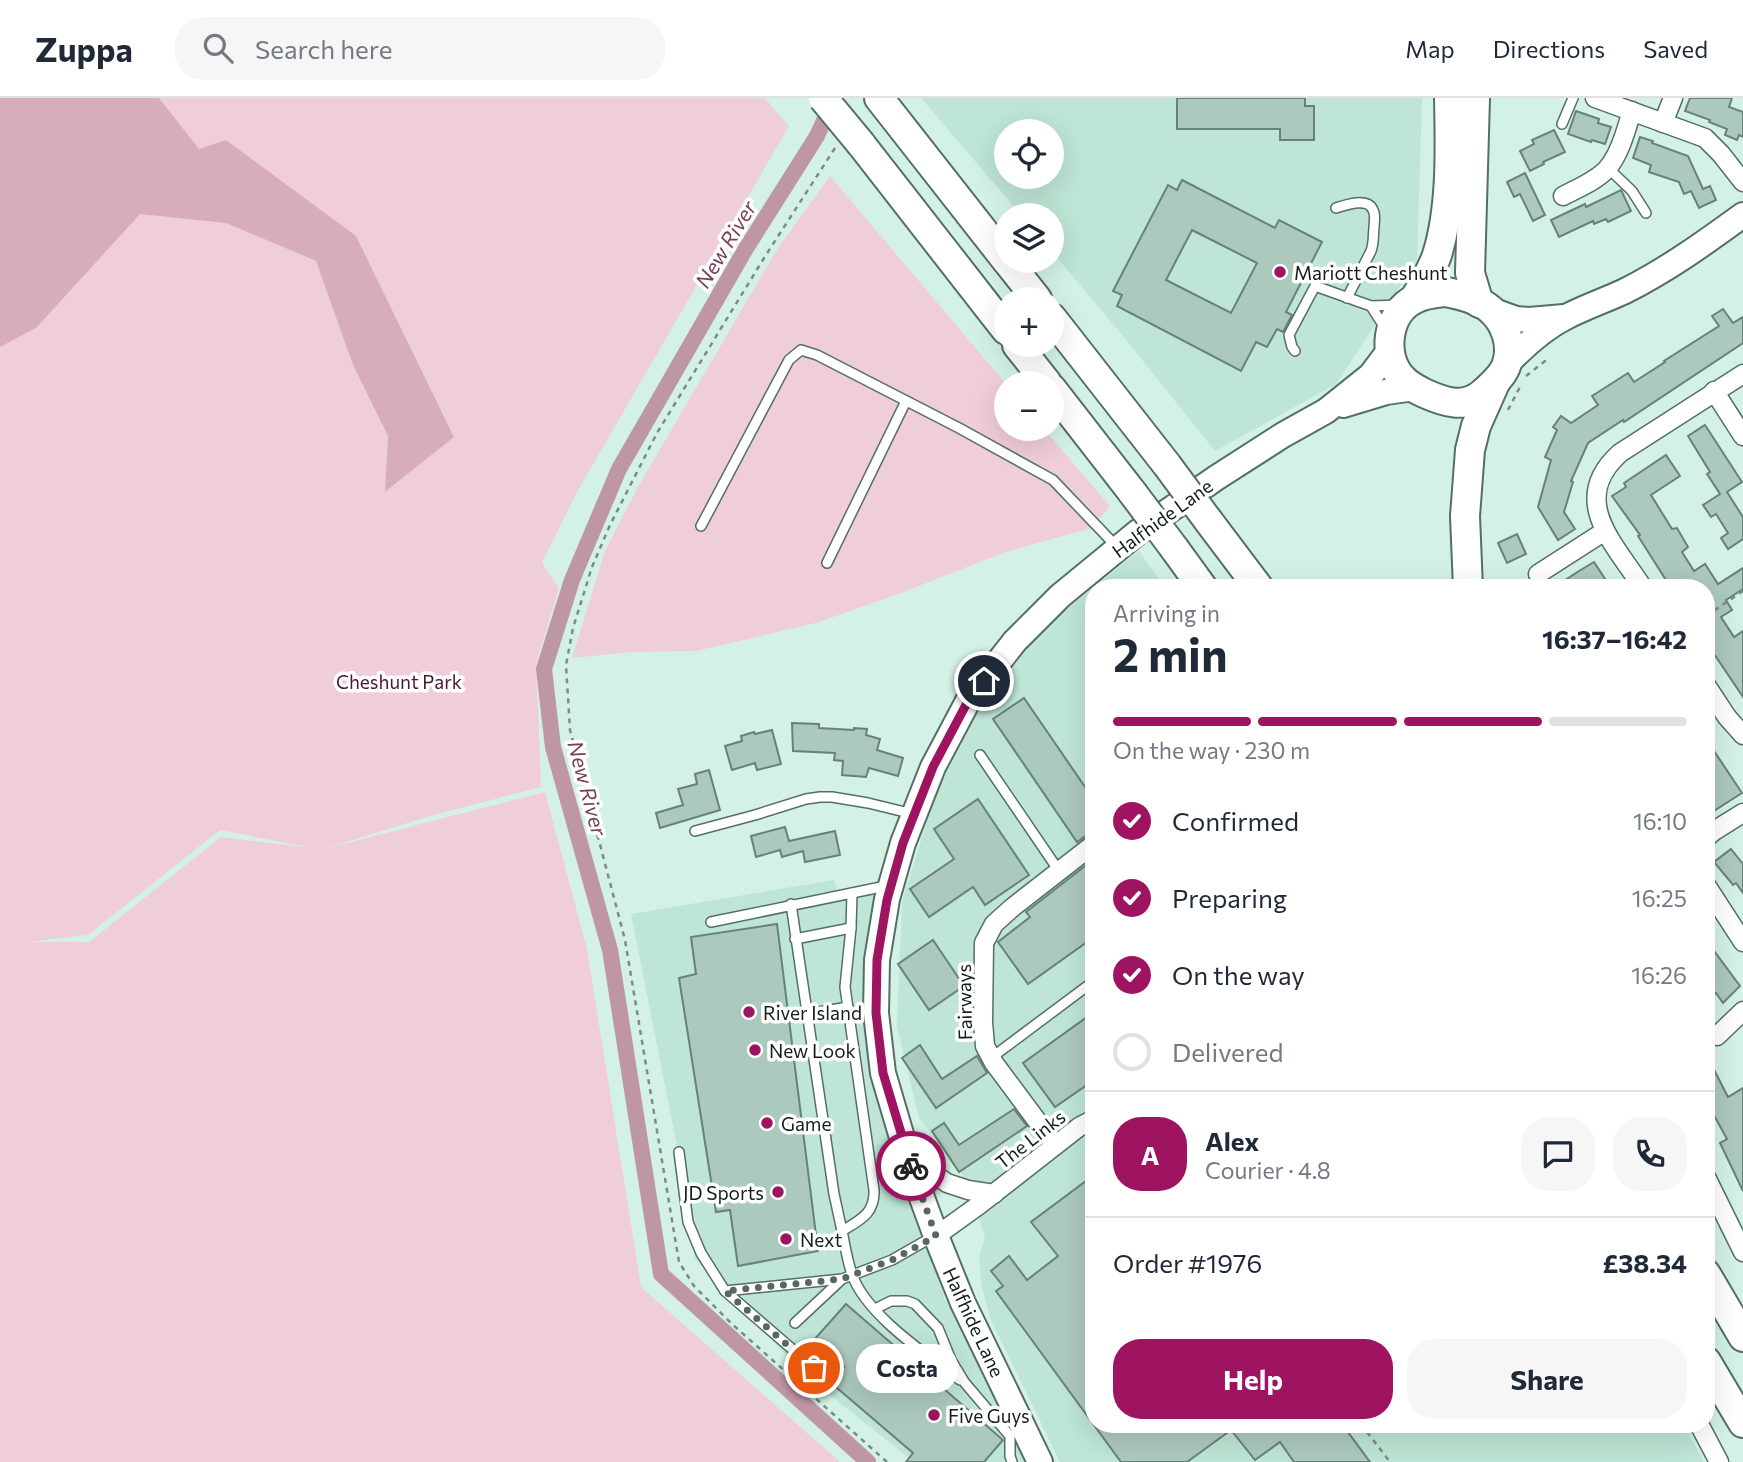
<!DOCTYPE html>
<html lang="en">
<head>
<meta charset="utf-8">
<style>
	body { margin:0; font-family:Commissioner,sans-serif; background:#f6f6f7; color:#1f2937; height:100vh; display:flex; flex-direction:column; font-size:26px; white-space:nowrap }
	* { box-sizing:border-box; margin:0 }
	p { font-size:23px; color:#747a83 }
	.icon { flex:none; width:38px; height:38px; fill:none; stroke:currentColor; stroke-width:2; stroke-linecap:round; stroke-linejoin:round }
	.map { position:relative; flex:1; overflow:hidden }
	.drawer { position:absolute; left:1085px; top:481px; width:630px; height:854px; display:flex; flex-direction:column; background:#fff; border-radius:28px; box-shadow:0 7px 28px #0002 }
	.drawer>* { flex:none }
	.fabs { position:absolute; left:994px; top:21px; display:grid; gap:14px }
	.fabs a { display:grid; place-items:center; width:70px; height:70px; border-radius:50%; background:#fff; box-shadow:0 7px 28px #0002; font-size:35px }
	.pin { position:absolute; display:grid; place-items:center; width:60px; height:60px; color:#fff; margin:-30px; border:4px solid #fff; border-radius:50%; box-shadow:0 2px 7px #0007 }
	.courier { position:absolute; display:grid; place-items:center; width:70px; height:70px; margin:-35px; border:5px solid #9e1461; border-radius:50%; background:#fff; color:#222; box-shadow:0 2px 9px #0007 }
	.bubble { position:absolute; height:49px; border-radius:24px; background:#fff; box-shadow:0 7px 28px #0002; font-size:23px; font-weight:700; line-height:49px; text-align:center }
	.summary em { font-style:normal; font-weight:700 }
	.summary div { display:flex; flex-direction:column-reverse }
	.summary { display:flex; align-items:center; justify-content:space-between; height:119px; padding:0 28px }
	h1 { font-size:46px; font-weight:700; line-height:52px }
	.bar { display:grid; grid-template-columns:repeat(4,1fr); gap:10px 7px; align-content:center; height:84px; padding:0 28px }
	.bar i { height:9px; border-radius:5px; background:#e0e1e3 }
	.bar .on { background:#9e1461 }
	.bar p { grid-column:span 4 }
	.line { display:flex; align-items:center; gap:18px; padding:0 28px; border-top:2px solid #e0e1e3 }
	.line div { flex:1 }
	.round { display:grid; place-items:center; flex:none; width:74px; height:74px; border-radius:28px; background:#f6f6f7 }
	ol { padding:0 28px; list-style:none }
	li { display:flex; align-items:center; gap:21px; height:77px }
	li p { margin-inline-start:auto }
	li .icon { padding:7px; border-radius:50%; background:#9e1461; color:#fff; stroke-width:4 }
	li:last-child { color:#747a83 }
	li i { width:38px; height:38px; border:4px solid #e0e1e3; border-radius:50% }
	.action { display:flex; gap:14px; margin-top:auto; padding:14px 28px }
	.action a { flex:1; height:80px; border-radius:28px; background:#9e1461; color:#fff; font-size:28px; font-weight:700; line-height:80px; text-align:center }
	.action a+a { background:#f6f6f7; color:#1f2937 }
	header { display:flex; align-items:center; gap:42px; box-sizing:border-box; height:98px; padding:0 35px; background:#fff; border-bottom:2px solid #e0e1e3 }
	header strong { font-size:33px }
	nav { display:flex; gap:38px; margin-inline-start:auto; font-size:24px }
	.search { width:490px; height:63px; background:#f6f6f7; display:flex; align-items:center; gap:18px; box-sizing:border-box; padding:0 24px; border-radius:28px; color:#747a83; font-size:26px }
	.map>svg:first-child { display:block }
</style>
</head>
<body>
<header>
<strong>Zuppa</strong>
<div class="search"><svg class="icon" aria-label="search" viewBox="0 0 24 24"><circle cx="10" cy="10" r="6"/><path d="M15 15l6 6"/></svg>Search here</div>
<nav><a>Map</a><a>Directions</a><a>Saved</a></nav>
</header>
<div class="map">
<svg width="1743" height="1364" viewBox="0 0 1743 1364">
	<rect width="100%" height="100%" fill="#d3f2e5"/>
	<g fill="#bee5d5" fill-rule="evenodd">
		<path d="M921,0h501l-5,163 -81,123 -121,67 -96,-120 -67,-79v-37h-31zM1006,33h46v46h-46z"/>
		<path d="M1139,453l26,37h-71v836l590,1 20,37h-644l-69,-142 -9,-32 -3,-31 6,-20 -18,-56 -48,-63 -22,-91 5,-125 33,-107 49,-94 63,-76z"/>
		<path d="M834,782l5,18 38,-6 -8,172 76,236 15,22 69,140h-115l-110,-88 -110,-116 -1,-31 -62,-313z"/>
	</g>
	<g fill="#f0cdda" fill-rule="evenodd">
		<path d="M0,0h765l24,28 -212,366 -35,71 17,25 -23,76 5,123 -111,29 -106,33 221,-57 42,157 54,338 199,175h-840zM140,116l216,22 98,201 -69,55 3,-56 -35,-71 -37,-104 -90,-38zM220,732l92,18 -91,-11 -132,105h-60l59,-7z"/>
		<path d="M830,78l176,208v45h38l66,77 -18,22 -87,24 -104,41 -85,30 -120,28 -64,1 -60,6 33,-107 33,-64 138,-236z"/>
	</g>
	<path fill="#d7adbd" d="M0,0h159l40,51 27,-9 130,96 98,201 -69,55 3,-56 -35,-71 -37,-104 -90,-38 -86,-9 -104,114 -36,19z"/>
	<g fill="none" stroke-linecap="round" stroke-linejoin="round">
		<path stroke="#bf96a6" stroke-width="16" d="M832,5l-15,33 -72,114 -126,219 -47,111 -28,89 9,78 57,203 51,324 207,188"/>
	</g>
	<g fill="#acc9bd" stroke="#678277" stroke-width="2" fill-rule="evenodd">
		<path d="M1177,0h128v8h9v34h-34v-11h-103z"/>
		<path d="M1690,0h42l-3,9 14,5v25l-4,-2 -2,5 -12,-5 2,-6 -18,-7 1,-2 -25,-9z"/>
		<path d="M1576,13l23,8 -1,4 13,4 -6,17 -13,-4 -1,2 -23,-8z"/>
		<path d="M1554,32l11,22 -22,10 1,2 -14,7 -10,-20 14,-7 -2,-4z"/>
		<path d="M1640,39l13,4 -1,2 36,13 15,33 7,-3 6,14 -17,8 -8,-17 -7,3 -5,-12 -30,-10 2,-7 -18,-7z"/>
		<path d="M1525,75l20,42 -12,6 -13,-27 -6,3 -7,-15z"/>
		<path d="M1182,82l93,48 4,-8 43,22 -36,70 6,3 -9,17 -6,-3 -10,18 -11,-5 -15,29 -124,-65 5,-11 -9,-4 55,-106 9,5zM1192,132l65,33 -26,50 -65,-33z"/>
		<path d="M1621,92l10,21 -23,11 -2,-3 -12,5 -1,-3 -34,16 -8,-17 34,-16 1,3z"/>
		<path d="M1723,211l10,14 10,-6v26l-119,79 -1,-2 -35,23 -17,38 2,1 -9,30 11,17 -17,11 -20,-33 13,-47 -6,-3 12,-27 -4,-3 8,-11 10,7 27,-18 -6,-9 36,-23 6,9 31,-20 -1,-1 55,-35 -7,-10z"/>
		<path d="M1705,327l37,57 -15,10 16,25v22l-15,10 -7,-11 7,-5 -12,-19 -5,3 -8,-12 17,-11 -13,-20 3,-2 -22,-36z"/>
		<path d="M1666,357l14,21 -29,19 21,34 5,-1 11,19 -6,5 12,19 11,-7 13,20 25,-16v21l-17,11 6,10 -11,7 13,20 9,-6v66l-37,-55v-54h-35l-33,-52 2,-1 -28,-39 14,-9 -2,-4z"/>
		<path d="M1517,436l9,20 -19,9 -9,-20z"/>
		<path d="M1594,464l17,26h-58l26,-17z"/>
		<path d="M1024,600l70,102v30l-17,12 -84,-123z"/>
		<path d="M792,625l27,1v4l35,2v-2l13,1 -1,6 14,4 -3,11 26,8 -5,18 -29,-8 -3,9 -24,-2 1,-14 -9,-1 1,-7 -42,-2z"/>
		<path d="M772,632l9,34 -24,6 -2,-7 -23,7 -7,-24 17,-5 -1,-5 13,-4 1,2z"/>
		<path d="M1706,641l36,54 -36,23z"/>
		<path d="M709,672l11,40 -60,18 -4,-15 27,-8 -5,-16 19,-5 -2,-10z"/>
		<path d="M978,701l51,76 -44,30 -12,-18 -44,30 -19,-28 44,-30 -20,-30z"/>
		<path d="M785,729l4,14 46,-10 5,24 -35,7 -2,-11 -21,6 -2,-7 -24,7 -5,-21z"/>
		<path d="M1731,751l12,15v29l-7,-10 -3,2 -19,-23z"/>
		<path d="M1094,761v78l-66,47 -30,-42 32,-25 -4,-5z"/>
		<path d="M777,826l41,327 -80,15 -8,-56 -14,2 -37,-234 17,-4 -5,-37z"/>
		<path d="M933,842l31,46 -35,24 -31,-46z"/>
		<path d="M1706,842l34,46 -17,17 -7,-10 -3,3 -7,-9z"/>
		<path d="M1094,914v68l-39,27 -32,-44z"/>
		<path d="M920,947l22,34 35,-23 10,17 -51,35 -34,-50z"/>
		<path d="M1706,956l22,43 15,-9v103l-23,-48 7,-4 -12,-22 -4,2 -5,-9z"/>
		<path d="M1014,1011l13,17 -68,46 -27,-41 12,-8 15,22z"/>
		<path d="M1094,1077v249h248l28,38h-76l-14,-20 -25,18 -24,-30 -44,32h-66l-125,-171 7,-5 -12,-15 18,-15 18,24 31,-24 -27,-34z"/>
		<path d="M846,1206l157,136 -19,22h-78l7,-9 -83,-71 14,-15 -32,-25z"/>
	</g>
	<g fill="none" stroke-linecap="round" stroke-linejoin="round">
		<g stroke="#546f65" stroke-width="12">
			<g id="service">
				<path d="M1562,26l11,-26"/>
				<path d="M1608,70l24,23 14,22"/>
				<path d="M1336,110c9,-3 32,-11 37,2 3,5 1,12 1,18 -1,8 0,15 -3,23l-24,47"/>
				<path d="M1371,208l14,22"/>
				<path d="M1295,253l-3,-4 -3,-12 26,-49 56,20 28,-1"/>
				<path d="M701,428l88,-166 12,-10 16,5 142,73 94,52 64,67"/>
				<path d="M827,465l79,-162"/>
				<path d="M980,657l79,116"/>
				<path d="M695,733l60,-16 51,-16 14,-2h12l36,6 45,11"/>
				<path d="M791,806l43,290 8,37c18,-11 33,-17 32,-41l-29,-203 6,-59 1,-35"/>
				<path d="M711,824l175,-36"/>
				<path d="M795,841l56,-11"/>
				<path d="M807,916l41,-7"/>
				<path d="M991,960l103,-77"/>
				<path d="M679,1054l9,70 13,31 24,38 117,-12 50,-19 42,-24"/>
				<path d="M842,1133c3,14 5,29 10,43 13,40 75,81 108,106"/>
				<path d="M725,1193l89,77"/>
				<path d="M875,1211l16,-8h16l8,3 23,24 13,32 14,23 45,53v20l2,6"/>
				<path d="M795,1225l47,-44"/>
			</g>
		</g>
		<g stroke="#546f65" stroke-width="21">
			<g id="minor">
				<path d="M1595,0l110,40 16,16 22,28"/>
				<path d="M1663,25l10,-25"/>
				<path d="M1563,98c15,-8 33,-15 44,-27 13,-15 19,-39 25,-58"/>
				<path d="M1714,293l29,45"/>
				<path d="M1538,476l67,-43"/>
				<path d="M1643,490c-29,-45 -75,-88 -23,-135l123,-79"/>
				<path d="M1706,587l21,32 16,18"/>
				<path d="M1706,740l8,-7 29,-18"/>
				<path d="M1706,787l37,57"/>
				<path d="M1717,938l26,-25"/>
				<path d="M1055,1047l-61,-82 -9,-17 -2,-24 1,-79 10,-19 19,-17 81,-63"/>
				<path d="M907,1057l40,28 21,7 26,4"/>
				<path d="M1706,1079l37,75"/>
				<path d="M936,1138l43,-31 100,-78 15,-8"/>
				<path d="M1699,1326l20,38"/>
			</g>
		</g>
		<g stroke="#546f65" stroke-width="28">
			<g id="secondary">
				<path d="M1491,212l25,9 13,1 35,-3"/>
				<path d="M1507,266c17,-18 37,-36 59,-47 19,-10 40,-17 59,-26 42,-21 81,-49 118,-76"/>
				<path d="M1343,307l43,-13 29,-4"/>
				<path d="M1040,1364l-77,-159 -27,-67 -25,-68 -28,-95 -7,-60 1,-53 10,-61 16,-56 30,-76 35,-66 47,-60 45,-45 78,-64 78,-54 67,-43 43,-24 45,-36 18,-24"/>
			</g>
		</g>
		<g stroke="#546f65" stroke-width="32">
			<g id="primary">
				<path d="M1475,0l-5,175 9,30"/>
				<path d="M1446,194c15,3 33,7 45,18 14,12 22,35 16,53 -3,12 -15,22 -23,29 -19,18 -40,10 -60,1 -8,-4 -16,-8 -22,-15 -21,-22 -15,-66 13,-79 9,-5 21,-6 31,-7z"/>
				<path d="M1415,200c8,-14 17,-28 22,-43 15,-48 13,-108 12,-157"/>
			</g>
		</g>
		<g stroke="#546f65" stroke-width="32">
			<g id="trunk">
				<path d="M879,0l127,162"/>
				<path d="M861,46l145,186"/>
				<path d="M1007,163l30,38"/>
				<path d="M1052,220l115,147"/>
				<path d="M1017,247l30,38"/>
				<path d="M1052,291l80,103"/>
				<path d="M1207,421l52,69"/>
				<path d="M1174,450l29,40"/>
				<path d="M1468,490l-3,-72 5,-66 6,-24 20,-45"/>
				<path d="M1706,1176l37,63"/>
				<path d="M1706,1263l37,62"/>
			</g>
		</g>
		<g stroke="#788e84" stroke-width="2.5" stroke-dasharray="5 5" stroke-linecap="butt">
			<path d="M835,50l-71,110 -107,175 -47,92 -18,42 -19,61 -7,37 4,65 55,210 54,322 15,24 38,38 155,138"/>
			<path d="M1526,278l19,-15 -3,-4"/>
			<path d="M1508,312l13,-25"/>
			<path d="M1706,518l37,-25"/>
			<path d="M1361,1326l29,38"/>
		</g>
		<use href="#service" stroke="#fff" stroke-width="9"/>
		<use href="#minor" stroke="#fff" stroke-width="18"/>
		<use href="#secondary" stroke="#fff" stroke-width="24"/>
		<use href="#primary" stroke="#fff" stroke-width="28"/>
		<use href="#trunk" stroke="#fff" stroke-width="28"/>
		<g stroke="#546f65" stroke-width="32" stroke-linecap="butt">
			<g id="trunk-bridge">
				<path d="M823,0l38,46"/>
				<path d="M1167,367l40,54"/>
				<path d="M1132,394l42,56"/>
			</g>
		</g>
		<use href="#trunk-bridge" stroke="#fff" stroke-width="28"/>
	</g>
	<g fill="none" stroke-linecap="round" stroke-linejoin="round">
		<path stroke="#566860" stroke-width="7" stroke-dasharray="0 12.6" d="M814,1270l-89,-77 117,-12 50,-19 44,-24 -25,-70"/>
		<path stroke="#9e1461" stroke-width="9" d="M911,1068l-28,-93 -7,-60 1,-53 10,-60 16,-57 30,-76 35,-66 16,-20"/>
	</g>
	<g fill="#9e1461" stroke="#fff" stroke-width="2.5">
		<circle cx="1280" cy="174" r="7"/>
		<circle cx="749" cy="914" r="7"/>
		<circle cx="755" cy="952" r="7"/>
		<circle cx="767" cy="1025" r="7"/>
		<circle cx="778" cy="1094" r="7"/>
		<circle cx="786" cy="1141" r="7"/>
		<circle cx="934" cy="1317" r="7"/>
	</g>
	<g text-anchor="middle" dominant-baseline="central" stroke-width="7" stroke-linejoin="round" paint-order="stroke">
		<g font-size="19" fill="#131e19" stroke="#fff" text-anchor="start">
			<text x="1294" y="174">Mariott Cheshunt</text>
			<text x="763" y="914">River Island</text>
			<text x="769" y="952">New Look</text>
			<text x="781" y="1025">Game</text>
			<text x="764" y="1094" text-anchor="end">JD Sports</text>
			<text x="800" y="1141">Next</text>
			<text x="948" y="1317">Five Guys</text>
		</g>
		<g font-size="19" fill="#131e19" stroke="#fff">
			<text transform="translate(1162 420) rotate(-36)">Halfhide Lane</text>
			<text transform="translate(964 904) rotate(-91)">Fairways</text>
			<text transform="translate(1030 1041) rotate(-38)">The Links</text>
			<text transform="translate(974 1224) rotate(65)">Halfhide Lane</text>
		</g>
		<g font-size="19" fill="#4a1730" stroke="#fff">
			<text x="399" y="583">Cheshunt Park</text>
		</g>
		<g font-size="21" font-style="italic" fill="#784058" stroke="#fff">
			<text transform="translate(725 146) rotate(-59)">New River</text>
			<text transform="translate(588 690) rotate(75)">New River</text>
		</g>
	</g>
</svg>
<div class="fabs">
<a><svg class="icon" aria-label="locate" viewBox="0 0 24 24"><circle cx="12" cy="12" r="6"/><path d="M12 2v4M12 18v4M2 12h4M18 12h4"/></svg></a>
<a><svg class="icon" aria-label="layers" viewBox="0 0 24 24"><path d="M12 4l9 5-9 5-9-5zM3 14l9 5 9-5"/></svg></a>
<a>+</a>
<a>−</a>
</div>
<div class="pin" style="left:814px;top:1270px;background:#ea580c"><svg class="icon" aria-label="bag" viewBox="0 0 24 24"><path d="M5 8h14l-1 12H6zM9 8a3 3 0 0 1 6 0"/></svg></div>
<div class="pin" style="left:984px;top:583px;background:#1f2937"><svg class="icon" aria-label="home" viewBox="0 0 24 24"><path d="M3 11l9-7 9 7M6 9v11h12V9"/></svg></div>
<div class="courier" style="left:911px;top:1068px"><svg class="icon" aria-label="bike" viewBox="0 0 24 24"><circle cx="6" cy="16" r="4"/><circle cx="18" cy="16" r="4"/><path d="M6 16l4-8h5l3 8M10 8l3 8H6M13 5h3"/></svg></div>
<div class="bubble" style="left:856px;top:1246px;width:102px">Costa</div>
<section class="drawer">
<div class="summary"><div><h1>2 min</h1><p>Arriving in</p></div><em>16:37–16:42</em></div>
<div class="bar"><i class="on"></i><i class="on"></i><i class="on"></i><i></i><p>On the way · 230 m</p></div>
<ol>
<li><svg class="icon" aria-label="check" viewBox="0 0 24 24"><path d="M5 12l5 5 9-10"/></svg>Confirmed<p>16:10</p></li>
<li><svg class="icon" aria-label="check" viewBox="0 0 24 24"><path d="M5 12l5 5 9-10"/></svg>Preparing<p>16:25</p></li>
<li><svg class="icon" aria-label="check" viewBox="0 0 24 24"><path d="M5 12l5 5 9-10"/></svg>On the way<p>16:26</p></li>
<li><i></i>Delivered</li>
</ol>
<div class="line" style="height:126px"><b class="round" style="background:#9e1461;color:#fff">A</b><div><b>Alex</b><p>Courier · 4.8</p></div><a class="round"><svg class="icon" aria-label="chat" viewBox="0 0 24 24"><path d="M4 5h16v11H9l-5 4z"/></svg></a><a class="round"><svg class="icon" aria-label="phone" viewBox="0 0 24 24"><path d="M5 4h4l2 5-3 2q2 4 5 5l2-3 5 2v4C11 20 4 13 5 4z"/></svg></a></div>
<div class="line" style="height:91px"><div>Order #1976</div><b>£38.34</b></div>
<div class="action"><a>Help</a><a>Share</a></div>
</section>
</div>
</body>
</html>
